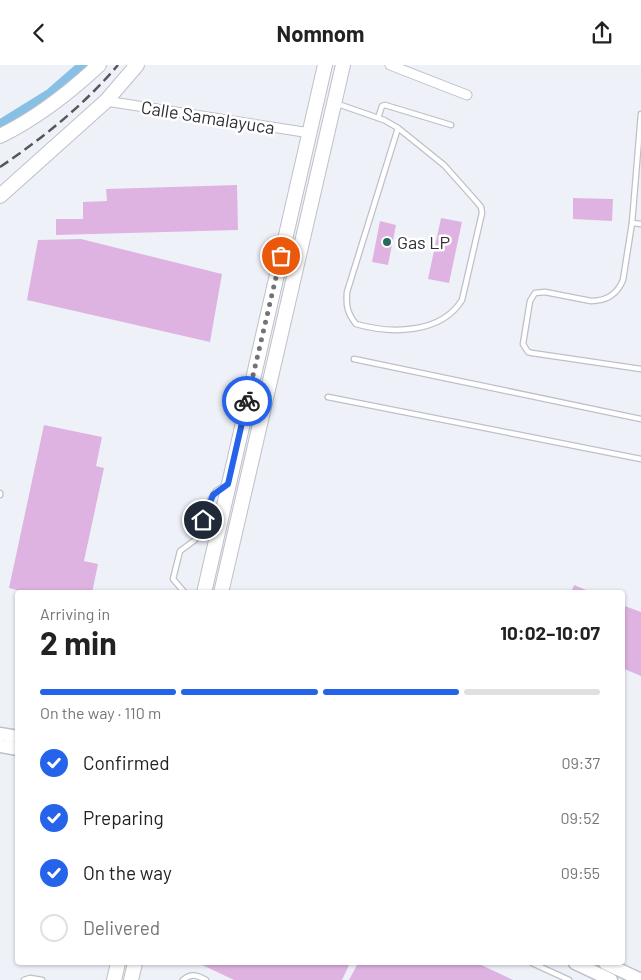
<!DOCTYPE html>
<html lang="en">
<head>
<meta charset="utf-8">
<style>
	body { margin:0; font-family:Barlow,sans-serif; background:#f6f6f6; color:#222; height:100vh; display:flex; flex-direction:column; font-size:19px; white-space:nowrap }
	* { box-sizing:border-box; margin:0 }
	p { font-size:16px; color:#767676 }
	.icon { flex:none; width:28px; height:28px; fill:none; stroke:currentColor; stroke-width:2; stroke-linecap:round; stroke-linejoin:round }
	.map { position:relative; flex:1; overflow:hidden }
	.sheet { position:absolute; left:15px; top:525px; width:610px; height:375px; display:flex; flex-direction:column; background:#fff; border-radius:5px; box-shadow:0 1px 4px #0004 }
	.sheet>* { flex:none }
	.pin { position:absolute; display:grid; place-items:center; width:42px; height:42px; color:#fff; margin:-21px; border:2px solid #fff; border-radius:50%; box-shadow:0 1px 5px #0007 }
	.courier { position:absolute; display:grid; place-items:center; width:50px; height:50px; margin:-25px; border:4px solid #2563eb; border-radius:50%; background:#fff; color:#222; box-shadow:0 1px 6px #0007 }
	.overview em { font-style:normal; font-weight:700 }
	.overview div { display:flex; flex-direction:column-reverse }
	.overview { display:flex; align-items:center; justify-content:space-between; height:85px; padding:0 25px }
	h1 { font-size:32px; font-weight:700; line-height:38px }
	.bar { display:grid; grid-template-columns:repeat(4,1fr); gap:8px 5px; align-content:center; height:60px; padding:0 25px }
	.bar i { height:6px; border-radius:4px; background:#e0e0e0 }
	.bar .active { background:#2563eb }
	.bar p { grid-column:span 4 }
	ol { padding:0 25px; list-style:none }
	li { display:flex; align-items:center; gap:15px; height:55px }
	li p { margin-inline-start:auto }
	li .icon { padding:5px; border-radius:50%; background:#2563eb; color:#fff; stroke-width:4 }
	li:last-child { color:#767676 }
	li i { width:28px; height:28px; border:2px solid #e0e0e0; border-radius:50% }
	header { display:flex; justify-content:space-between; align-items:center; height:65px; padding:0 25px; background:#fff; font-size:22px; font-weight:700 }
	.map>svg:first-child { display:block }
</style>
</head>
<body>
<header><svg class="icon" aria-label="back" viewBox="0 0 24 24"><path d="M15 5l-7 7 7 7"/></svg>Nomnom<svg class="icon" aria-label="share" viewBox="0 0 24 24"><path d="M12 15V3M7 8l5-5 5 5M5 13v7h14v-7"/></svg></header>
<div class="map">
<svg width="641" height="915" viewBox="0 0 641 915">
	<rect width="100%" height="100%" fill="#eff1f9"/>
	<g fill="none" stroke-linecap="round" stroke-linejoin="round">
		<path stroke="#87c0e4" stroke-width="9" d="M0,59l50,-31 32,-28"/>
	</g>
	<g fill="#dfb3e1">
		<path d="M237,120l1,45 -182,5v-16h27v-17l24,-1 -1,-12z"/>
		<path d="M573,133l40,1 -1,22 -39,-2z"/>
		<path d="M441,153l21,4 -13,61 -21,-4z"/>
		<path d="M380,156l16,4 -8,40 -16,-3z"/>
		<path d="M81,174l141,35 -12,68 -183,-42 11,-60z"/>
		<path d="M44,360l58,12 -6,29 8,2 -20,93 14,3 -6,29h-64l-19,-5z"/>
		<path d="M574,520l17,7v1h-20z"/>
		<path d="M622,540l19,7v64l-19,-8z"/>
		<path d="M198,898h152l-8,17h-108z"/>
		<path d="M358,898h119l36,17h-164z"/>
	</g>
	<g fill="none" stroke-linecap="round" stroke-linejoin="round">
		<g stroke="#bec0c8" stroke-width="7">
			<g id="lane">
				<path d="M335,38l49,17 14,8 46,37 32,36 5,6 1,6 -20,87c-21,34 -71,34 -106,24 -9,-11 -10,-19 -9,-32l51,-164"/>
				<path d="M641,49l-9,109 -9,57c-6,15 -17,21 -32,21l-46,-9 -10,1 -5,8 -7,43 5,8 4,1 109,16"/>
				<path d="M378,53l4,-12 3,-1 66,20"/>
				<path d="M632,158l9,1"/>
				<path d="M354,294l287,60"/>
				<path d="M328,332l313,62"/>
				<path d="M0,430v-2"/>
				<path d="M185,528l-12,-14 7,-28 15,-11 15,-40 6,-9 8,-5"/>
				<path d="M532,898l37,17"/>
				<path d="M24,915l6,-2 12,2"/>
				<path d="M183,915c8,-7 14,-5 23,0"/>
			</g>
		</g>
		<g stroke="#bec0c8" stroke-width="11">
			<g id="street">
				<path d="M390,0l77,30"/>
				<path d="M106,36l204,32"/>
			</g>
		</g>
		<g stroke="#bec0c8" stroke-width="15">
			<g id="secondary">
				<path d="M0,669l18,3"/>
				<path d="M0,681l18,3"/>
				<path d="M575,898l36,17"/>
				<path d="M605,898l36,17"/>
			</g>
		</g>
		<g stroke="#bec0c8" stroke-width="16">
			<g id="primary">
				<path d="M0,71c37,-18 69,-43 99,-71"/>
				<path d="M0,131l106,-95 31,-36"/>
				<path d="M204,528l121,-528"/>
				<path d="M221,528l122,-528"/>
				<path d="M114,915l4,-17"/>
				<path d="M131,915l4,-17"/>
			</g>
		</g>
		<use href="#lane" stroke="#fff" stroke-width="4.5"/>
		<use href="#street" stroke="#fff" stroke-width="9"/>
		<use href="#secondary" stroke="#fff" stroke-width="12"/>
		<use href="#primary" stroke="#fff" stroke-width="14"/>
		<path stroke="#55575b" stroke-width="2.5" stroke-dasharray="10 5" stroke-linecap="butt" d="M0,102c43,-29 84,-62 118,-102"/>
	</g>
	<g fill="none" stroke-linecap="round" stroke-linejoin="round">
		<path stroke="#727378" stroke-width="5" stroke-dasharray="0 9" d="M247,336l34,-145"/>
		<path stroke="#2563eb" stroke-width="6" d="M203,455l10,-25 15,-11 19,-83"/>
	</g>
	<circle fill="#266b5d" stroke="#fff" stroke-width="2" cx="387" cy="177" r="5"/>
	<g text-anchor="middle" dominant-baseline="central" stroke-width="5" stroke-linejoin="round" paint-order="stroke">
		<g font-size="18" fill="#2e2f32" stroke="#fff">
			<text transform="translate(208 52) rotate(9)">Calle Samalayuca</text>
		</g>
		<g font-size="18" fill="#2e2f32" stroke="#fff" text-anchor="start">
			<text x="397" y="177">Gas LP</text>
		</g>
	</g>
</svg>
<div class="pin" style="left:281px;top:191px;background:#ea580c"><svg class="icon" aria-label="bag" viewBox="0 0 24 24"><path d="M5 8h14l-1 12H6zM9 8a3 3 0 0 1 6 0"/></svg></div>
<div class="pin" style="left:203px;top:455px;background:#1f2937"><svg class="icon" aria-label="home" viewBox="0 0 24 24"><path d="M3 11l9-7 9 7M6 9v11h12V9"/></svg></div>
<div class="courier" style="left:247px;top:336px"><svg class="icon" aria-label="bike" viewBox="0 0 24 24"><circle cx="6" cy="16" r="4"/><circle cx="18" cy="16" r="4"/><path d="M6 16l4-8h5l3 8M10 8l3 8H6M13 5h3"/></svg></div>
<section class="sheet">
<div class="overview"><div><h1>2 min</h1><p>Arriving in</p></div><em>10:02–10:07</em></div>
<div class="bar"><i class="active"></i><i class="active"></i><i class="active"></i><i></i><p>On the way · 110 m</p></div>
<ol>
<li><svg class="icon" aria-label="check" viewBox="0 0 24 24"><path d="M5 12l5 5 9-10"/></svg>Confirmed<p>09:37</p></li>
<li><svg class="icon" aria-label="check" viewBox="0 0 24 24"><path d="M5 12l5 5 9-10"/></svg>Preparing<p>09:52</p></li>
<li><svg class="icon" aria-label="check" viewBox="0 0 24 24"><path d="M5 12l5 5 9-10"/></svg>On the way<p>09:55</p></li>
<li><i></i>Delivered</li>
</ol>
</section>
</div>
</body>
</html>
